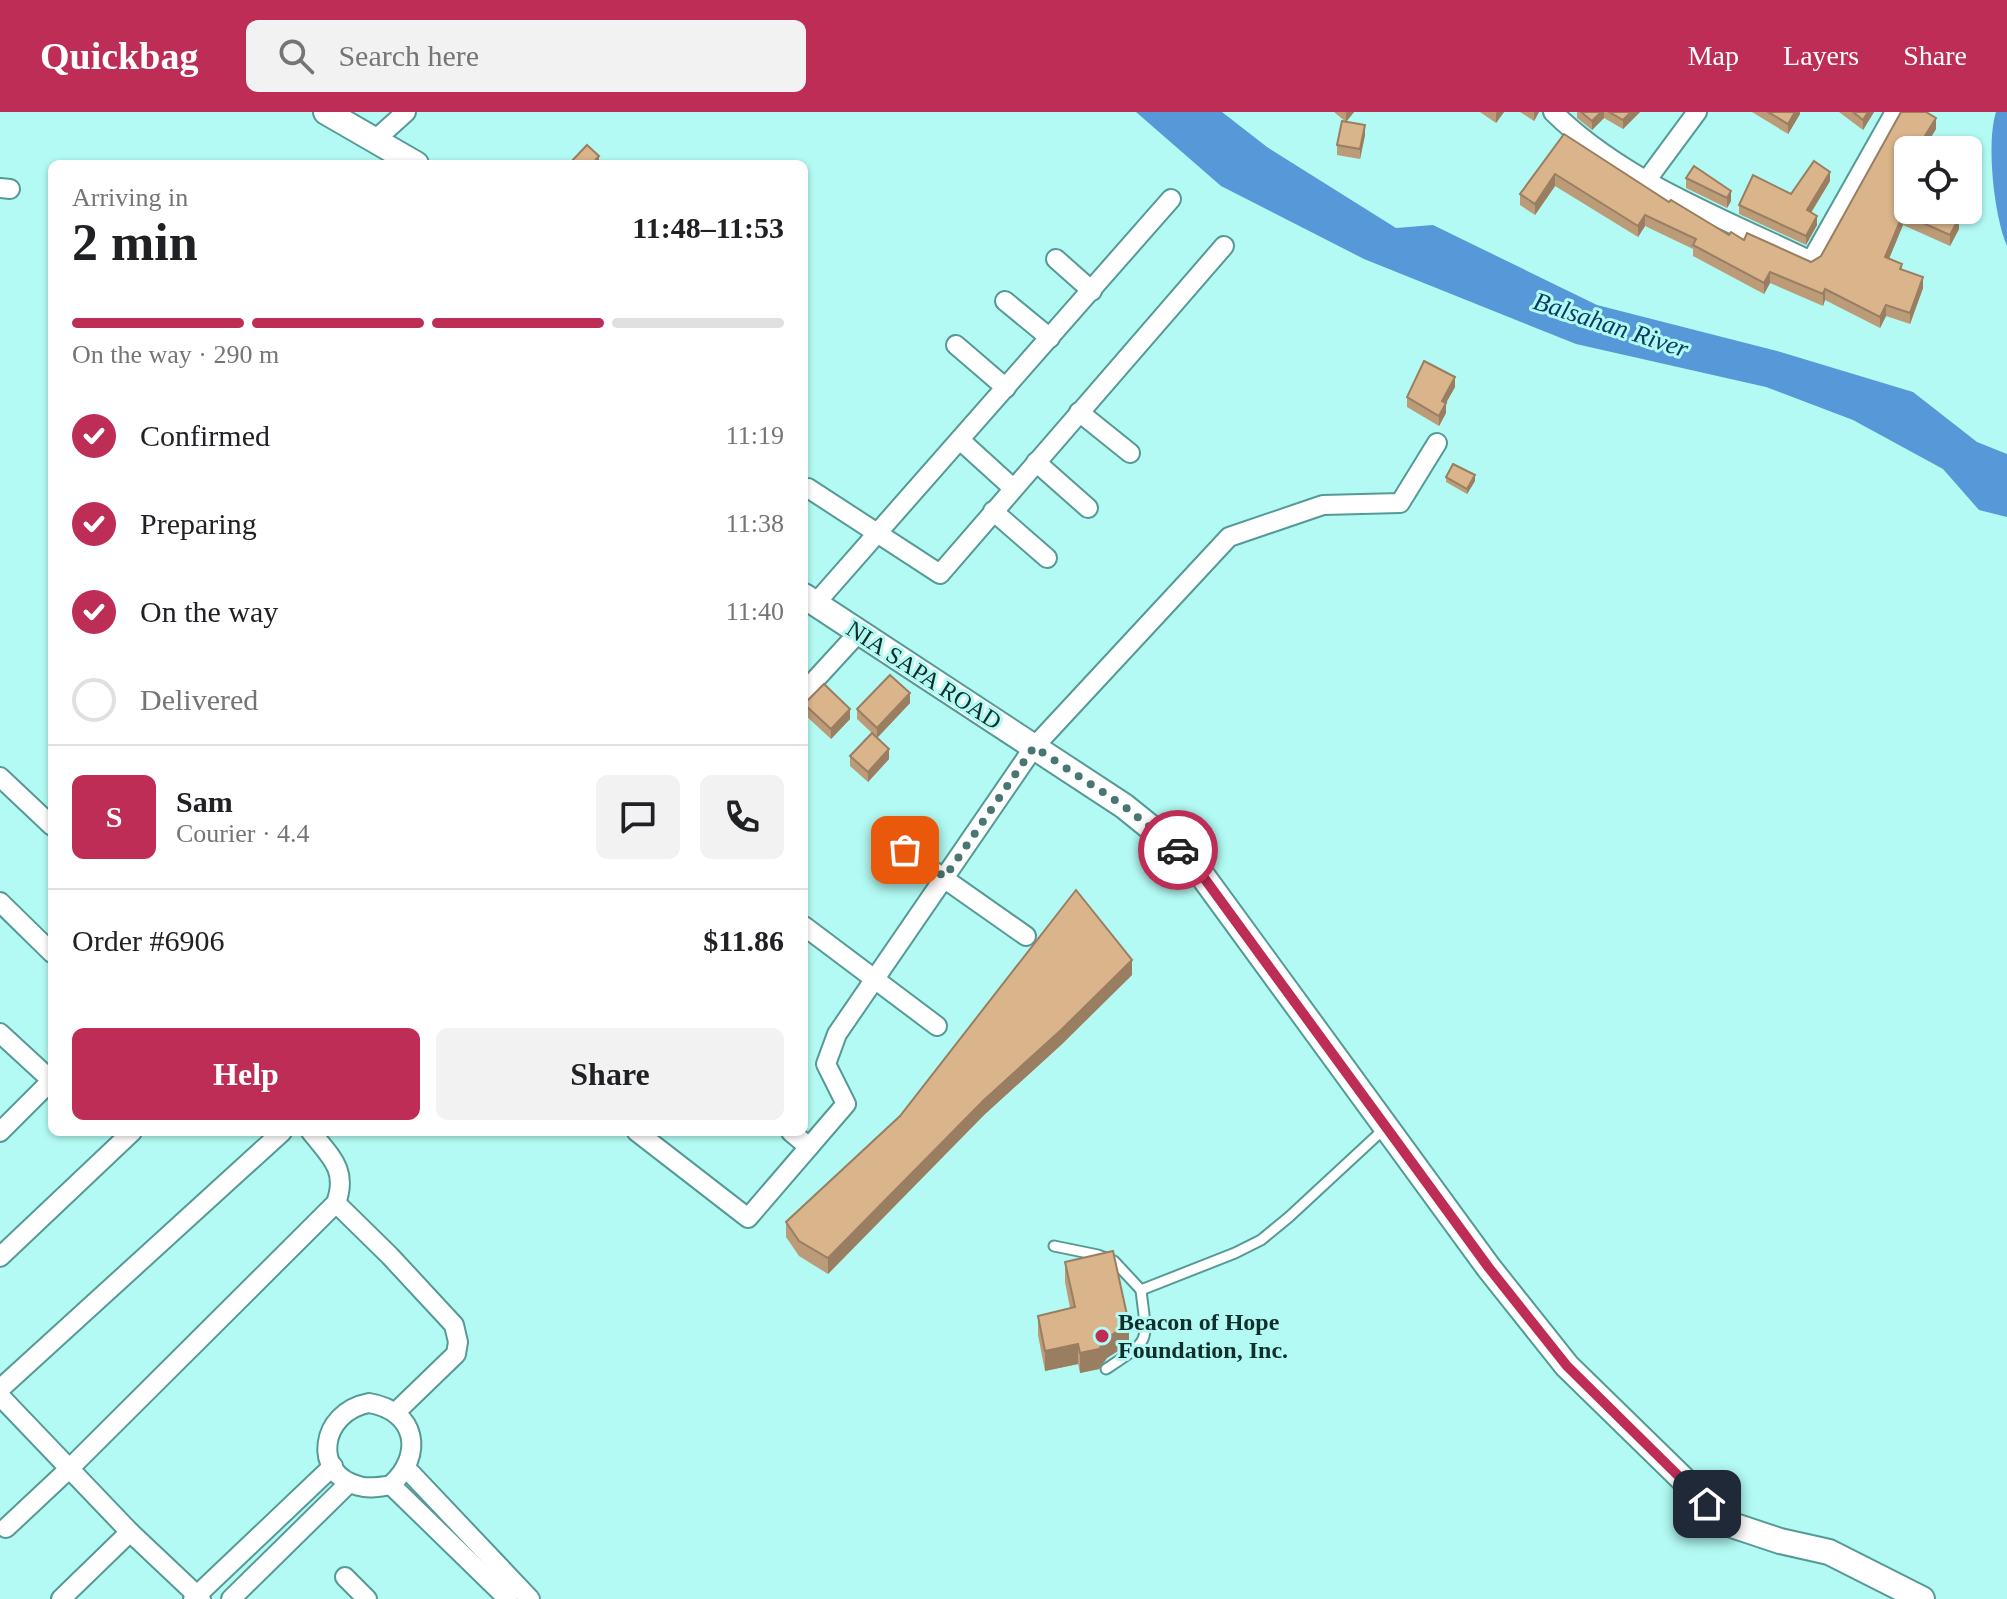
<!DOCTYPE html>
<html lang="en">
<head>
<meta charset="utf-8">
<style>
	body { margin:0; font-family:"Times New Roman",serif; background:#f2f2f2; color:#202124; height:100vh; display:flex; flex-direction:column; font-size:30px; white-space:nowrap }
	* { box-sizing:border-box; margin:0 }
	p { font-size:26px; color:#757577 }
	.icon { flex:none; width:44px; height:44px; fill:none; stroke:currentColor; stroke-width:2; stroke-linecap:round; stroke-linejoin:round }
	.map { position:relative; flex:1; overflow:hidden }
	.details { position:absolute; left:48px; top:48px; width:760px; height:976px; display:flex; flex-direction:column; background:#fff; border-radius:12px; box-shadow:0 2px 6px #0004 }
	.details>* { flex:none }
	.controls { position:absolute; left:1894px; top:24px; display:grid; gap:16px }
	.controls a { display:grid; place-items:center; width:88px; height:88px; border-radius:12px; background:#fff; box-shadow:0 2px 6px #0004; font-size:40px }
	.pin { position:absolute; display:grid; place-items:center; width:68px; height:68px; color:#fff; margin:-34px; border-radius:16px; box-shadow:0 4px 12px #0006 }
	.courier { position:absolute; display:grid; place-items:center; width:80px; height:80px; margin:-40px; border:6px solid #bd2d56; border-radius:50%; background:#fff; color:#222; box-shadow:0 2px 10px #0007 }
	.summary em { font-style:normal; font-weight:700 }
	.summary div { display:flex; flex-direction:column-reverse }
	.summary { display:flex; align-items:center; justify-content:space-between; height:136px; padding:0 24px }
	h1 { font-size:52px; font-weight:700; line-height:60px }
	.bar { display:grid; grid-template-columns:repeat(4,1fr); gap:12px 8px; align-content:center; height:96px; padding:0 24px }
	.bar i { height:10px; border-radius:6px; background:#e0e0e0 }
	.bar .current { background:#bd2d56 }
	.bar p { grid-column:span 4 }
	.line { display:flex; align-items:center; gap:20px; padding:0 24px; border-top:2px solid #e0e0e0 }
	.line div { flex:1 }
	.round { display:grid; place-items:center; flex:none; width:84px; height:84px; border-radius:12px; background:#f2f2f2 }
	ol { padding:0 24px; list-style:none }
	li { display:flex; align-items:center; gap:24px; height:88px }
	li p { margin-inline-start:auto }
	li .icon { padding:8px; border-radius:50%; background:#bd2d56; color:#fff; stroke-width:4 }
	li:last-child { color:#757577 }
	li i { width:44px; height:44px; border:4px solid #e0e0e0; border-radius:50% }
	.action { display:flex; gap:16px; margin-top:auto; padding:16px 24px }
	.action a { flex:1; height:92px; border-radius:12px; background:#bd2d56; color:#fff; font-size:32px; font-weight:700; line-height:92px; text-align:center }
	.action a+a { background:#f2f2f2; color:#202124 }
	header { display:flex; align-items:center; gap:48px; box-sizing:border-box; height:112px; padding:0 40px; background:#bd2d56; color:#fff }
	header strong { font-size:38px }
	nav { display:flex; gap:44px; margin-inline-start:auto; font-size:28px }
	.search { width:560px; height:72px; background:#f2f2f2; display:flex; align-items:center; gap:20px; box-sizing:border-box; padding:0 28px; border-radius:12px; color:#757577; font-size:30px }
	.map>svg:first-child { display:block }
</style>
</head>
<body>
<header>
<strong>Quickbag</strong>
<div class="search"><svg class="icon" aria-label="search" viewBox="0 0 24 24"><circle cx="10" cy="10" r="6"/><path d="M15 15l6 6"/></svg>Search here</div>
<nav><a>Map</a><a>Layers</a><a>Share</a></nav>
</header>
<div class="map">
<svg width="2007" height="1487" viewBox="0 0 2007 1487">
	<rect width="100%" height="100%" fill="#b2faf3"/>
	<g fill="#5698d8">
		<path d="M1136,0h86l45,35 129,81 37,-3 164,80 180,46 136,41 64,50 30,12v63l-28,-7 -36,-41 -90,-49 -87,-33 -190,-43 -212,-85 -143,-73z"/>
		<path d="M1996,0h11v134c-13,-29 -21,-104 -11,-134z"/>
	</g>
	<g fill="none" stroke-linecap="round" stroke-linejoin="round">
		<g stroke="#559a95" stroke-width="13">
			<g id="lane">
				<path d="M1054,1134l44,9 16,6 27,29 94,-37 26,-13 28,-23 95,-88"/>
				<path d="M1106,1257c47,-31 41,-25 35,-79"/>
			</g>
		</g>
		<g stroke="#559a95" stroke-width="22">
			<g id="street">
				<path d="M1553,0c71,70 170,106 258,149l84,-149"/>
				<path d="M375,28l31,-28"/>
				<path d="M1646,69l51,-69"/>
				<path d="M0,76l10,1"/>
				<path d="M1056,147l36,32"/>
				<path d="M1005,189l45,37"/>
				<path d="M956,233l50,43"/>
				<path d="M1079,300l51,41"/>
				<path d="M960,328l53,48"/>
				<path d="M1036,350l52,46"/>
				<path d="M808,376l132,86 284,-328"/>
				<path d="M993,399l54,47"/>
				<path d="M815,492l356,-405"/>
				<path d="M804,580l55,-60"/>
				<path d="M0,665l52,49"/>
				<path d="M885,725l141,99"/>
				<path d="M0,790l52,51"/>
				<path d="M804,814l133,100"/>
				<path d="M0,921l51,47"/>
				<path d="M0,1020l52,-52"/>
				<path d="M637,1020l111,86 98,-114 -20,-40 11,-30 197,-287 195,-210 94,-32 77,-2 37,-60"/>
				<path d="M791,1020l18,15"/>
				<path d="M336,1091l54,53 64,69 4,17 -2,12 -60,58"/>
				<path d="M0,1145l132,-125"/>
				<path d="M0,1277l282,-257"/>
				<path d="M0,1284l130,136 71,67"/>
				<path d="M369,1291c48,8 55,52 22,82 -11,2 -22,4 -32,1 -48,-12 -39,-74 10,-83z"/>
				<path d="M406,1356l124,131"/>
				<path d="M391,1373l117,114"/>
				<path d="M6,1416l64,-60 266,-265c12,-33 -5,-46 -25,-71"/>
				<path d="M345,1465l22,22"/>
				<path d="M61,1487l69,-67"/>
				<path d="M193,1487l140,-133"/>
				<path d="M231,1487l118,-116"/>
			</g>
		</g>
		<g stroke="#559a95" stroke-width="28">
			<g id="secondary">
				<path d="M326,0l90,52"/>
				<path d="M804,484l320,210 67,54 298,408 78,98 162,158 51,17 49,11 93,47"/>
			</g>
		</g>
		<use href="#lane" stroke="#fff" stroke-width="9"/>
		<use href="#street" stroke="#fff" stroke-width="18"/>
		<use href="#secondary" stroke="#fff" stroke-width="24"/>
	</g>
	<g fill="#bb9b78">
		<path d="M1334,0h20l-8,10 19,13 -5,24 -23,-4v-10l9,-23z"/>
		<path d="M1480,0h24l-8,11z"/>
		<path d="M1520,0h19l-5,9z"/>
		<path d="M1577,0h63l-17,17 -19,-11 -12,12 -15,-12z"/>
		<path d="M1752,0h48v2l-12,20z"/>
		<path d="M1839,0h35l-11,18z"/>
		<path d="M1901,0h25l10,6v11l-8,13 16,8h-36v60h35l16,8v11l-9,17 -47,-21 -14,34 13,5v6l21,7v11l-13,36 -24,-8 -6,12 -55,-28 -2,6 -53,-23 -6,11 -71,-38v-7l-48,-23 -7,11 -83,-51 -20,29 -15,-10v-11l44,-60 105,68 2,-2 58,35 2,-3 13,8 3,-7 64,29 10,-6z"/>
		<path d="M1694,54l37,35 -4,7 -41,-20v-10z"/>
		<path d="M1830,69l-19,32 6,12 -11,20 -67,-31v-9l52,-11z"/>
		<path d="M1455,275l-9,16v10l-7,13 -32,-19v-10z"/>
		<path d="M1446,365l29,4 -8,13 -21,-12z"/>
		<path d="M910,591l-33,35 12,21 -21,23 -18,-16v-10l22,-23 -15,-14v-10z"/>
		<path d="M804,592l46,15 -19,20 -27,-25z"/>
		<path d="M1132,863l-71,70 -77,70 -156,159 -29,-18 -13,-19v-15z"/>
		<path d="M1065,1150l64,82 -22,14 -8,11 -19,4 -2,-9 -33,7 -7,-36v-19l32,-8 -5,-26z"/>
	</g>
	<g fill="#997e61">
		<path d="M1347,0h7l-8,10v-9z"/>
		<path d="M1497,0h7l-8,11v-10z"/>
		<path d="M1534,0h5l-5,9z"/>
		<path d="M1601,0h3v6l-12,12v-9z"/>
		<path d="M1631,0h9l-17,17v-9z"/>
		<path d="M1795,0h5v2l-12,20v-10z"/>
		<path d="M1868,0h6l-11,18v-10z"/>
		<path d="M1936,6v11l-13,21v-11z"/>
		<path d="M1365,13v10l-5,24v-10z"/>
		<path d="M599,44v8h-7z"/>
		<path d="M1830,60v9l-23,38v-9z"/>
		<path d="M1555,62v12l-20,29v-11z"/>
		<path d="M1731,79v10l-4,7v-10z"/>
		<path d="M1903,102v11l-18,43v-11z"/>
		<path d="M1645,103v11l-7,11v-11z"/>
		<path d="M1817,104v9l-11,20v-9z"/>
		<path d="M1959,106v11l-9,17v-11z"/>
		<path d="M1770,160v11l-6,11v-11z"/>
		<path d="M1923,165v11l-13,36v-11z"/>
		<path d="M1825,177v11l-2,6v-12z"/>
		<path d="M1886,193v11l-6,12v-11z"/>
		<path d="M1455,265v10l-13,23 4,-7v10l-7,13v-10l3,-15z"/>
		<path d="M1475,363v6l-8,13v-5z"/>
		<path d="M910,581v10l-33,35v-10z"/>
		<path d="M850,597v10l-19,20v-10z"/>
		<path d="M889,637v10l-21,23v-10z"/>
		<path d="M1132,848v15l-71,70 -77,70 -156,159v-16l156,-158z"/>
		<path d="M1129,1212v20l-22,14 -8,11 -19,4v-20z"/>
		<path d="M1078,1232v20l-33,7v-20z"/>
	</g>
	<g fill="#dab48b" stroke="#997e61" stroke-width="2">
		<path d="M1581,0h20l-9,9z"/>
		<path d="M1609,0h22l-8,8z"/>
		<path d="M1768,0h27l-7,12z"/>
		<path d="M1853,0h15l-5,8z"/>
		<path d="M1901,0h25l10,6 -13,21 21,11h-36v60h35l16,8 -9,17 -47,-21 -18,43 17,7 -2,5 23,8 -13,36 -24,-8 -6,12 -55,-28 -2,5 -53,-22 -6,11 -71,-38 3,-6 -51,-24 -7,11 -83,-52 -20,30 -15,-10 44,-60 105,68 2,-2 58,35 2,-3 13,8 3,-7 64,29 10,-6z"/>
		<path d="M1342,9l23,4 -5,24 -23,-4z"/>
		<path d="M587,33l12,11 -7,8h-23z"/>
		<path d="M1814,49l16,11 -23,38 10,6 -11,20 -67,-31 14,-30 38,19z"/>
		<path d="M1694,54l37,25 -4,7 -41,-20z"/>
		<path d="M1424,249l31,16 -13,24 4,2 -7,13 -32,-19z"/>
		<path d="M1453,352l22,11 -8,14 -21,-12z"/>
		<path d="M890,563l20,18 -33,35 -20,-19z"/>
		<path d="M824,572l26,25 -19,20 -27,-25z"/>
		<path d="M872,621l17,16 -21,23 -18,-16z"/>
		<path d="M1076,778l56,70 -71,70 -77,70 -156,158 -29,-17 -13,-19 114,-106z"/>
		<path d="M1113,1139l16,73 -22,14 -8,11 -19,4 -2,-9 -33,7 -7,-35 37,-9 -10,-45z"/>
	</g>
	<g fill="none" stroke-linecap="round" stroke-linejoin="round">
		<path stroke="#497572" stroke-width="8" stroke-dasharray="0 14.4" d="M905,738l40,27 89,-130 90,59 54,44"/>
		<path stroke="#bd2d56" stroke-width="10" d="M1178,738l13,10 298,408 78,98 140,138"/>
	</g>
	<circle fill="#bd2d56" stroke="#b2faf3" stroke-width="3" cx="1102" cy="1224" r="8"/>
	<g text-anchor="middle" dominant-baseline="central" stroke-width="6" stroke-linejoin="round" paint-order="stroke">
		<g font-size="24" fill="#102e2c" stroke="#b2faf3">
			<text transform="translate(924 563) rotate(33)">NIA SAPA ROAD</text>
		</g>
		<g font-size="24" font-weight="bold" fill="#102e2c" stroke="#b2faf3" text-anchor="start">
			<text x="1118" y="1210">Beacon of Hope<tspan x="1118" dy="28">Foundation, Inc.</tspan></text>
		</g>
		<g font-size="26" font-style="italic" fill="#0a3c65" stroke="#b2faf3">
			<text transform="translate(1611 213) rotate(18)">Balsahan River</text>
		</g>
	</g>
</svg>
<div class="controls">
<a><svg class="icon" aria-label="locate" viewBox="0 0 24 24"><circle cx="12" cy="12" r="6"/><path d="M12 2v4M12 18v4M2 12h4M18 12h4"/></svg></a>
</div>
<div class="pin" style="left:905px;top:738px;background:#ea580c"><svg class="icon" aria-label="bag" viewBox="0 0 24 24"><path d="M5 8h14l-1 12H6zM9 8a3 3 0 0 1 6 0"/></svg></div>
<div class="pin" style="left:1707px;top:1392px;background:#1f2937"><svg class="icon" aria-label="home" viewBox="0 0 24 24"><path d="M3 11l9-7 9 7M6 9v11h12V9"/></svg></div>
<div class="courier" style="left:1178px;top:738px"><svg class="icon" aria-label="car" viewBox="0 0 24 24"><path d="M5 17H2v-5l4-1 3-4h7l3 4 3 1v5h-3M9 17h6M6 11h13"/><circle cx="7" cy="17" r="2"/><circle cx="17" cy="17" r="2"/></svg></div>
<section class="details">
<div class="summary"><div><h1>2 min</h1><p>Arriving in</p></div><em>11:48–11:53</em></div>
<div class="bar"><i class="current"></i><i class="current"></i><i class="current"></i><i></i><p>On the way · 290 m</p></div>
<ol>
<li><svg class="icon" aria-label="check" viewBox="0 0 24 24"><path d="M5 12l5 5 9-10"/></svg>Confirmed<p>11:19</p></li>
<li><svg class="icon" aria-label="check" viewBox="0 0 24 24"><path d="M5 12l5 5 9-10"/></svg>Preparing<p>11:38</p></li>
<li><svg class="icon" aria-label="check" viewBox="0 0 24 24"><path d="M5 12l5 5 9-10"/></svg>On the way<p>11:40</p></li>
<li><i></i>Delivered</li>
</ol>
<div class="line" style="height:144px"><b class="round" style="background:#bd2d56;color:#fff">S</b><div><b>Sam</b><p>Courier · 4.4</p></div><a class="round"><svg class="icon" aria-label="chat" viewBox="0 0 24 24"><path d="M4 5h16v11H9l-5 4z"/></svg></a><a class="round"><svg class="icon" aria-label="phone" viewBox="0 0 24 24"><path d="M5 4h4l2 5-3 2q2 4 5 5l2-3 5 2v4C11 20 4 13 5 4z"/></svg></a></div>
<div class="line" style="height:104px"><div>Order #6906</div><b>$11.86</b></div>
<div class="action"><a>Help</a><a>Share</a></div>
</section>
</div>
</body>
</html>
